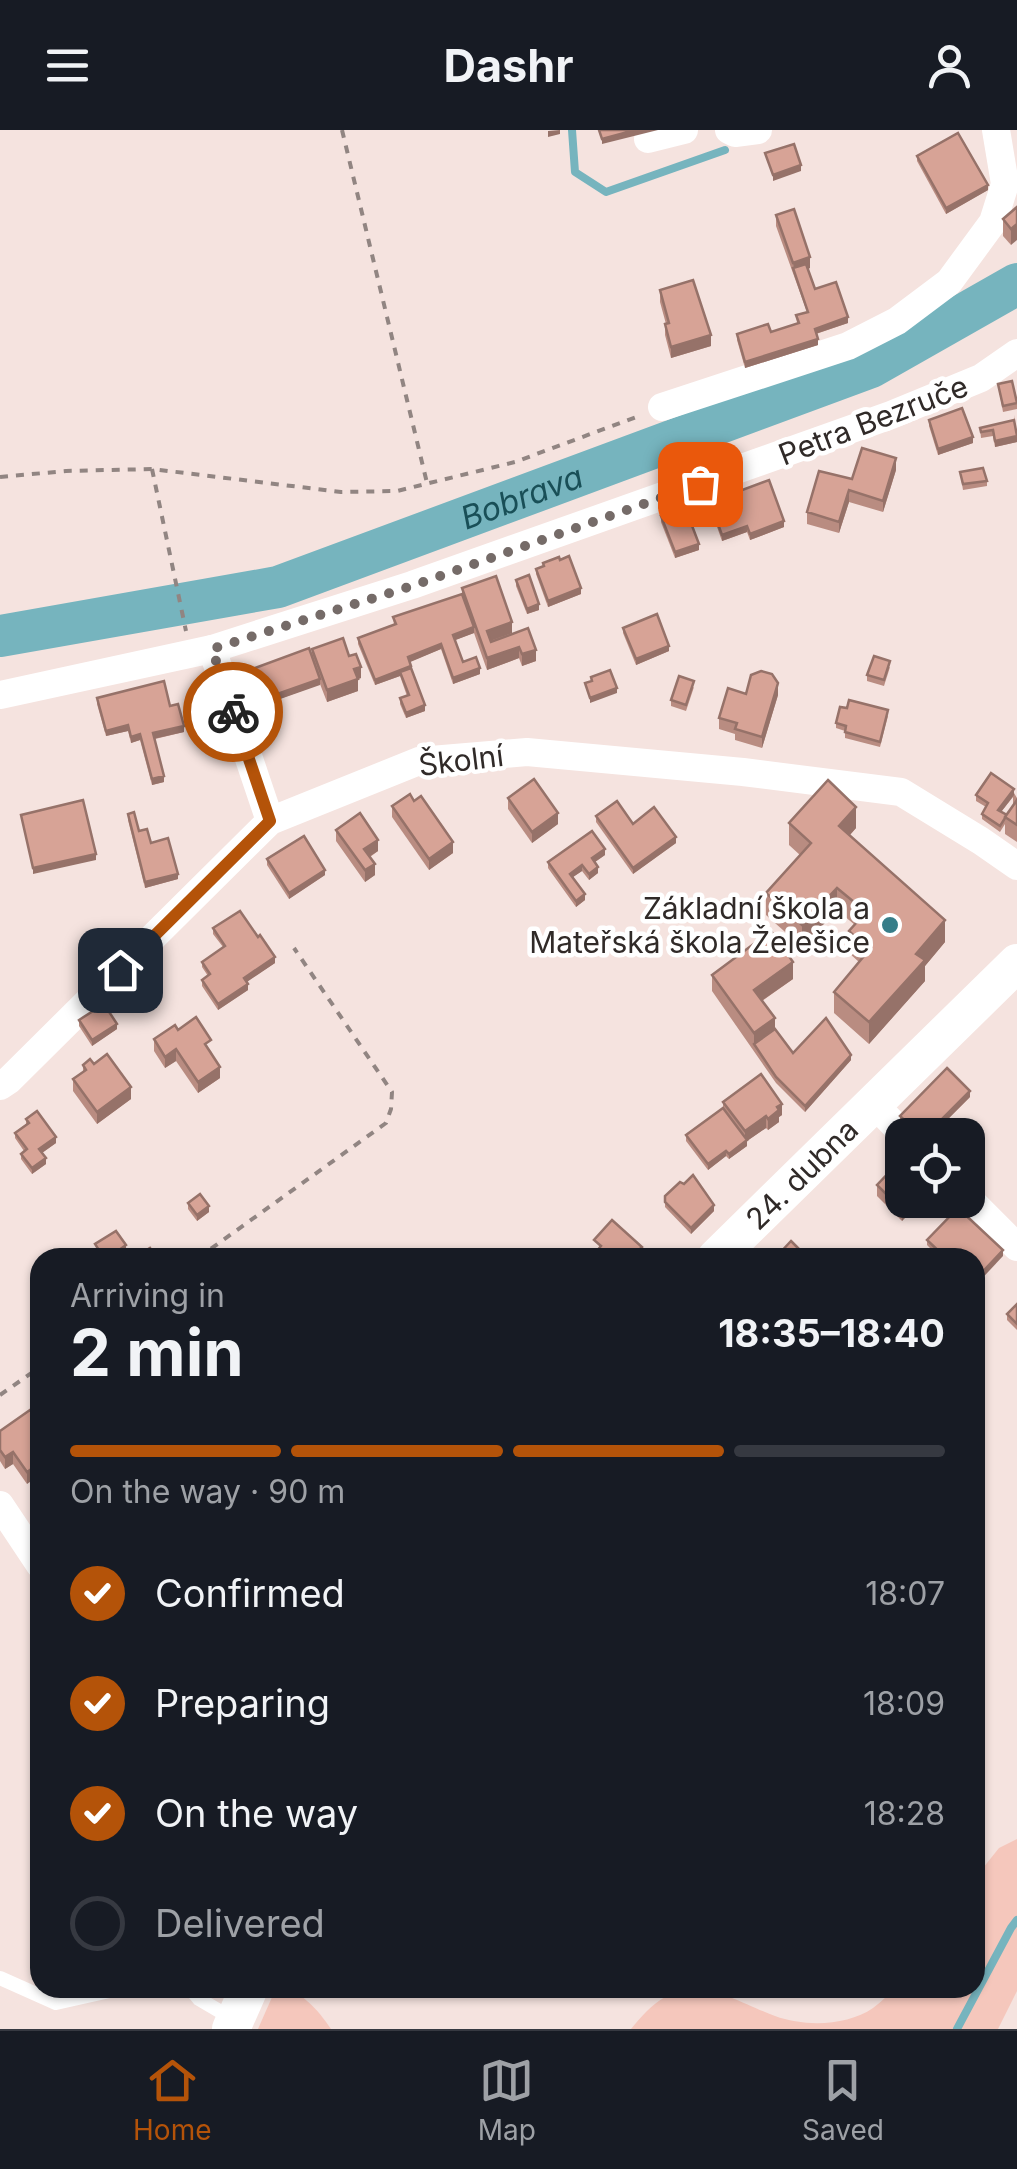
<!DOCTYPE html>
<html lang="en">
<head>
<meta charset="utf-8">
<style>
	body { margin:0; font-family:Inter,sans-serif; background:#20242c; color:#f1f3f6; height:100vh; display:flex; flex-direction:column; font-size:38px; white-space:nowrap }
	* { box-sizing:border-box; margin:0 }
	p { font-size:32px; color:#9ea1a6 }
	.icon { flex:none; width:55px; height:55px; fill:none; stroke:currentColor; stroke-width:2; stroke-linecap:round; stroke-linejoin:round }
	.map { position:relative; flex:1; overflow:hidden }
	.side { position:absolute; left:30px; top:1118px; width:955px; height:750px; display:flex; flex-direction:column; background:#171b24; border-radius:30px; box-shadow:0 2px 8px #0004 }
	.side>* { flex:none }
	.buttons { position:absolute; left:885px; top:988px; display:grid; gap:20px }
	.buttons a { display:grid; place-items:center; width:100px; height:100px; border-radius:20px; background:#171b24; box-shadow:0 2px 8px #0004; font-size:50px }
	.pin { position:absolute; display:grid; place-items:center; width:85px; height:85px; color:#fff; margin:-42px; border-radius:20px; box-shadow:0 5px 15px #0006 }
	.courier { position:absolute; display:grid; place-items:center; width:100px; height:100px; margin:-50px; border:8px solid #b45309; border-radius:50%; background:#fff; color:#222; box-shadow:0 2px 12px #0007 }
	.headline em { font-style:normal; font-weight:700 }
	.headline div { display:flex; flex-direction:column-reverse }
	.headline { display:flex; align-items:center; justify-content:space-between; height:170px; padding:0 40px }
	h1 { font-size:65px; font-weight:700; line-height:75px }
	.bar { display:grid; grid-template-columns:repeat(4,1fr); gap:15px 10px; align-content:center; height:120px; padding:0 40px }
	.bar i { height:12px; border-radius:8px; background:#363941 }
	.bar .active { background:#b45309 }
	.bar p { grid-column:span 4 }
	ol { padding:0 40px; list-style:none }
	li { display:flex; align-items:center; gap:30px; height:110px }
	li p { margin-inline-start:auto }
	li .icon { padding:10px; border-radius:50%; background:#b45309; color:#fff; stroke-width:4 }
	li:last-child { color:#9ea1a6 }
	li i { width:55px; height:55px; border:5px solid #363941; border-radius:50% }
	header { display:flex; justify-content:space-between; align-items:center; height:130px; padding:0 40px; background:#171b24; font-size:45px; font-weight:700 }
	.dock { display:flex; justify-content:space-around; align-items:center; height:140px; border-top:2px solid #363941; background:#171b24; font-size:28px; color:#9ea1a6 }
	.dock a { display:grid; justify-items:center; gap:5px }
	.dock .active { color:#b45309 }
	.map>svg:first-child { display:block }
</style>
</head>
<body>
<header><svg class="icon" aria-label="menu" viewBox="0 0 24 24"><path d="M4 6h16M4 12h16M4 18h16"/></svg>Dashr<svg class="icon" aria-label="person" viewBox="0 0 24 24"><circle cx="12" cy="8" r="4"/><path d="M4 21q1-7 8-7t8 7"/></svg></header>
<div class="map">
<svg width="1017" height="1899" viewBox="0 0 1017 1899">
	<rect width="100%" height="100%" fill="#f5e3df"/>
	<g fill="#f5c7bc">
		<path d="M1017,1709v152l-19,38h-367c10,-12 20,-24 34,-32 36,-21 77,7 110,19 30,11 72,10 98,-8 8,-6 16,-14 23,-20h79v-110l24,-30z"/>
		<path d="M276,1858c24,0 42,22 55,41h-73z"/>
	</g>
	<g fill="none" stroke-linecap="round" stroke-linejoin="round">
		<g stroke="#76b4be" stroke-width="8">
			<path d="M572,0l3,42 31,20 119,-42"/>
			<path d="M957,1899l54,-101 6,-8"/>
		</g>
		<path stroke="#76b4be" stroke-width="42" id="s1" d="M0,506l278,-49 593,-220 146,-83"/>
		<g stroke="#918582" stroke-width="4" stroke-dasharray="8 8" stroke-linecap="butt">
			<path d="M342,0l85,353"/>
			<path d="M152,339l34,162"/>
			<path d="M0,347l66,-6 86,-2 189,23 56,-1 118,-29 124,-46"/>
			<path d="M198,1128l188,-135 5,-14 1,-17 -98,-144"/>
			<path d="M0,1265l40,-28"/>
		</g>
		<g stroke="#fff" stroke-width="14">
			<path d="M0,1848l56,25 67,-15"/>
			<path d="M190,1858l9,11 34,20"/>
		</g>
		<g stroke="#fff" stroke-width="28">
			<path d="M729,0l6,3 23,-3"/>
			<path d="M648,9l36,-9"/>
			<path d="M662,277l186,-61 49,-25 52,-39 44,-60 12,-38 -9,-54"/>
			<path d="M212,519l58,172"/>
			<path d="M0,565l212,-46 200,-64 479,-170 90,-37 36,-25"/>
			<path d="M0,956l9,-6 261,-259 149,-60 108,-9 216,20 158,20 80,49 36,25"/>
			<path d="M874,974l30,31"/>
			<path d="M968,1068l49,49"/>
			<path d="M0,1375l40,60"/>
		</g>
		<g stroke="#fff" stroke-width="38">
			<path id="s2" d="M716,1128l301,-295"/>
			<path d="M231,1899l18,-41"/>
		</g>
	</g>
	<g fill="#b98c81" fill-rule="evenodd">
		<path d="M917,26l71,34 -42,24 -29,-53z"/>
		<path d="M1017,77l-6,38 -8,-9v-17z"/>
		<path d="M776,85l34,53 -2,1 7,20 33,34 -32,11 2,11 -73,23 -8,-28v-6l34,-2 26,-9 -1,-8 11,-3 -31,-86z"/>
		<path d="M660,160l51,56 -40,12 -6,-23v-11h1l-6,-22z"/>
		<path d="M998,254l19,17v8l-14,3z"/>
		<path d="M1014,285l3,27 -22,5 -2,-11 -12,2 -1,-10 34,-8z"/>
		<path d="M929,290l44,23 -35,12 -9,-29z"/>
		<path d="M896,340l-13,42 -34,-10 -10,31 -32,-9v-12l45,-33z"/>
		<path d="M960,342l27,9v5l-24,4z"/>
		<path d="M710,372l74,25 -34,13 -3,-8 -25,9 -12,-34z"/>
		<path d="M661,386l38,34 -24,8 -14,-36z"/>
		<path d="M544,436l37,28 -33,13 -12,-33v-5z"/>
		<path d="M516,450l23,30 -12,4 -11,-28z"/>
		<path d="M462,458l50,45 -21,9 37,-14 8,33 -14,5 -3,-8 -32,12 -13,-37 -19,7 8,22 17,12 -27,10 -12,-35 -32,13 16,49 -19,7 -6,-14v-6l7,-2 -7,-20 -25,9 -17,-41v-6l36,-13 -1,-8 69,-23z"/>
		<path d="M623,498l46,23 -33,14 -13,-32z"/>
		<path d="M312,519l37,7 12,22 -3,1v12l-31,11 -7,-18 -54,20 -11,-31v-5l57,-13z"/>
		<path d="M890,537l-6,19 -17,-5v-6z"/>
		<path d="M694,557l-8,24 -15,-5v-6z"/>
		<path d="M746,564l32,1 -16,53 -27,-8v-6l-16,-5v-11z"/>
		<path d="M97,568l73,8 14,26 -29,7 9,43 -12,3 -12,-45 -9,3 -3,-12 -22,5 -9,-32z"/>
		<path d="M888,586l-8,31 -35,-9v-7l-9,-3v-5z"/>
		<path d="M1014,663l3,5v44l-12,-8v-10l-5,8 -18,-13v-5l4,-7 -10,-6v-6zM1013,667v9l-7,9 -5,-3z"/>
		<path d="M508,668l50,26 -26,19 -24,-34z"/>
		<path d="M392,676l61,47 -24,17 -37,-53z"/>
		<path d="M128,684l11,17 12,12 27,36 -33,9 -17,-68z"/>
		<path d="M596,686l80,27 -43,31 -37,-52z"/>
		<path d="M789,693l67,5 -6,7 95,107 -20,24v15l-56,63 -35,-31v-21l25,-30 -10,-9v-22l6,-6 -18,-15 -35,37 -36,-32v-22l34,-38 -11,-10z"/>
		<path d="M336,700l42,21 -8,6 5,18 -10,7 -29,-41z"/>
		<path d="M605,725l-10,7 3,11 -9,7 -7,-9 -9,6 12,23 -9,7 -28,-39v-6z"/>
		<path d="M267,729l58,16 -36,24 -22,-34z"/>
		<path d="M213,798l62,35 -29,19 2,8 -30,20 -16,-24v-6l6,-4 -6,-9v-5l21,-15 -10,-13z"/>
		<path d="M712,845l81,4 -31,22 13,28 18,24 58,7 -46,52 -29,-29 -64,-92z"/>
		<path d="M79,890l38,9 -25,17 -13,-20z"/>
		<path d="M178,900l33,21 9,27 -22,15 -22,-32 -11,7 -11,-17v-12z"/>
		<path d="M94,934l37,35 -34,25 -24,-33v-12l10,-7v-7z"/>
		<path d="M970,967l-27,27 5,5v6h-15l-2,-2 -2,2h-15l-14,-14v-5z"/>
		<path d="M723,972l59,13 -3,2v5l-11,8 -2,-2 -19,13v5l-18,13 -3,-3 -18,14 -22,-29v-6l37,-27z"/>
		<path d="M26,989l30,24 -14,10 4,11 -14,10 -11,-15v-5l3,-3 -9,-13v-5l11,-9z"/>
		<path d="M877,1055l25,15h20l-20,21 -25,-25z"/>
		<path d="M665,1072l49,9 -23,23 -26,-27z"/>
		<path d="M188,1073l21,9 -12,9 -9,-12z"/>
		<path d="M927,1110l76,16 -63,2 -13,-13z"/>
		<path d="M1017,1174v26l-10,-10v-6z"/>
		<path d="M0,1301l39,15 -12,38 -14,-20 -8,5 -5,-8z"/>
	</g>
	<g fill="#967269">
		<path d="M560,0v4l-12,3v-6z"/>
		<path d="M635,0h23l-56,14v-5z"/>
		<path d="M801,35v6l-28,10v-6z"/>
		<path d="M988,55v5l-42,24v-6z"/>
		<path d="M1017,94v16l-6,5v-16z"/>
		<path d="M810,127v11l-15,5 -2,-10z"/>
		<path d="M848,187v6l-33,11v-5z"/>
		<path d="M711,205v11l-40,12v-11z"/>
		<path d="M818,209v6l-73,23v-6z"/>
		<path d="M1017,306v6l-22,5v-6z"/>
		<path d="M973,307v6l-35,12v-6z"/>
		<path d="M896,328v12l-13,42v-11z"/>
		<path d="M849,360v12l-10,31v-11z"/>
		<path d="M784,391v6l-34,13v-6z"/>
		<path d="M747,396v6l-25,9v-6z"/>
		<path d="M699,414v6l-24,8v-6z"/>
		<path d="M581,458v6l-33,13v-6z"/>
		<path d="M539,474v6l-12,4v-5z"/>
		<path d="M512,492v11l-25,9v-11z"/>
		<path d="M474,497v6l-21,8v-6z"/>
		<path d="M441,514v5l-33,14v-6z"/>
		<path d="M669,516v5l-33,14v-6z"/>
		<path d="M519,517v11l-32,12v-12z"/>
		<path d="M536,520v11l-14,5v-12z"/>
		<path d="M411,536v6h-11v4l-25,9v-5z"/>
		<path d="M361,537v11l-3,1v12l-31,11v-12l27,-21z"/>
		<path d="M480,538v6l-27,10v-6z"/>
		<path d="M320,549v6l-54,19v-6z"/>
		<path d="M778,553v12l-16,53v-11z"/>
		<path d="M617,558v5l-27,10v-5z"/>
		<path d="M425,575v6l-19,7v-5z"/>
		<path d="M128,595v6l-22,5v-5z"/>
		<path d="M184,596v6l-31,7v-6z"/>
		<path d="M140,604v6l-9,3v-6z"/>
		<path d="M164,646v6l-12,3v-6z"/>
		<path d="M1014,659v6l-16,21v-6z"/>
		<path d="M856,677v21l-17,19v-21z"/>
		<path d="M558,683v11l-26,19v-11z"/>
		<path d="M676,707v6l-43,31v-6z"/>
		<path d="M378,710v11l-14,9v-11z"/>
		<path d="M453,712v11l-24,17v-11z"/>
		<path d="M605,719v6l-13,9v-6z"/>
		<path d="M96,724v6l-63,14v-6z"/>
		<path d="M375,734v11l-10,7v-12z"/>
		<path d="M582,735v6l-12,8v-5z"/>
		<path d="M598,737v6l-9,7v-6z"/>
		<path d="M325,740v5l-36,24v-6z"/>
		<path d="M178,744v5l-33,9v-6z"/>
		<path d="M837,758v22l-35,37v-22z"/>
		<path d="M585,764v6l-9,7v-6z"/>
		<path d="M945,790v22l-20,24v15l-56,63v-22l47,-68z"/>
		<path d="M275,827v6l-31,21v-6z"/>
		<path d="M793,832v17l-39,27v-16z"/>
		<path d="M248,854v6l-30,20v-6z"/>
		<path d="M775,888v16l-21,10v6v-17z"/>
		<path d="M117,894v5l-25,17v-6z"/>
		<path d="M176,919v12l-11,7v-11z"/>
		<path d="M851,925v5l-46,52v-6z"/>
		<path d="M220,937v11l-22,15v-11z"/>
		<path d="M131,957v12l-34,25v-12z"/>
		<path d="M970,961v6l-30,30v-6z"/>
		<path d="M782,974v11l-3,2v5l-11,8v-11l9,-12z"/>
		<path d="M766,986v12l-19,13v5l-18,13v-5l16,-12v-11z"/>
		<path d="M56,1007v6l-17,12v-6z"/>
		<path d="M726,1021v5l-18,14v-6z"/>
		<path d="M46,1028v6l-14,10v-6z"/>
		<path d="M911,1070h11l-20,21v-11z"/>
		<path d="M714,1075v6l-23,23v-6z"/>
		<path d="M209,1076v6l-12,9v-6z"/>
		<path d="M126,1115v6l-9,7h-9z"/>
		<path d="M1003,1120v6l-28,30v-6z"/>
		<path d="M40,1304v11l-7,4v-11z"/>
		<path d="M13,1322v12l-8,5v-12z"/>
		<path d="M40,1333v12l-13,9v-12z"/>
	</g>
	<g fill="#d7a396" stroke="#967269" stroke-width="2.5">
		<path d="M599,0h36l-33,9z"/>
		<path d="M958,3l30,52 -42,23 -29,-52z"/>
		<path d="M794,14l7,21 -28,10 -8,-22z"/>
		<path d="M1017,77v17l-6,5 -8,-10z"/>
		<path d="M794,79l16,48 -17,6 -17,-48z"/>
		<path d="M806,134l9,25 21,-7 12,35 -33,12 3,10 -73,23 -8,-28 31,-10 3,8 28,-9 -3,-8 12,-3 -15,-44z"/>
		<path d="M693,150l18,55 -40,12 -6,-23 4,-1 -9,-33z"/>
		<path d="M1012,251l5,22 -14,3 -5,-22z"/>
		<path d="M962,278l11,29 -35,12 -9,-29z"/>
		<path d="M1014,290l3,16 -22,5 -2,-11 -12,2 -1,-4z"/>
		<path d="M862,318l34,10 -13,43 -34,-11 -10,32 -32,-10 12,-41 33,8z"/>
		<path d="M983,338l4,13 -24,3 -3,-12z"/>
		<path d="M769,350l15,41 -34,13 -3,-8 -25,9 -12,-33z"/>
		<path d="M686,380l13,34 -24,8 -14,-36z"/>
		<path d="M569,426l12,32 -33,13 -12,-32 8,-3 -1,-3 16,-6 1,3z"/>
		<path d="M529,445l10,29 -12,5 -11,-29z"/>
		<path d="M496,446l16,46 -25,9 4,11 37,-14 8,22 -14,4 -3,-7 -32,11 -25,-70z"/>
		<path d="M462,464l12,33 -21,8 10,27 13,-5 4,11 -27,10 -12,-34 -33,13 3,9 -36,14 -17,-42 38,-14 -3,-7z"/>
		<path d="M657,484l12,32 -33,13 -13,-31z"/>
		<path d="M343,508l6,18 7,-2 5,13 -7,2 4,10 -31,11 -15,-41z"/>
		<path d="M309,518l11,31 -54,19 -11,-30z"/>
		<path d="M874,526l16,5 -6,19 -17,-5z"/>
		<path d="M411,538l14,37 -19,8 -6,-15 9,-3 -9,-23z"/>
		<path d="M610,540l7,18 -27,10 -5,-15 7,-2 -1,-4z"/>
		<path d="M761,541l11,3 6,9 -16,54 -27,-8 2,-6 -18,-5 9,-30 18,6 5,-19z"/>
		<path d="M679,546l15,5 -8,24 -15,-5z"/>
		<path d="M164,551l6,25 8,-2 6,22 -31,7 11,43 -12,3 -12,-45 -9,3 -3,-12 -22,6 -9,-33z"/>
		<path d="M849,570l39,10 -8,32 -35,-10 1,-6 -10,-3 4,-16 7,1z"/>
		<path d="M991,643l23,16 -16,21 9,5 -7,11 -18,-12 6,-11 -12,-8z"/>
		<path d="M534,649l24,34 -26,19 -24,-34z"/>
		<path d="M828,650l28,27 -17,19 106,94 -29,34 9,6 -56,62 -35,-30 35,-42 -20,-19 17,-19 -29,-24 -35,37 -36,-32 45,-50 -22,-20z"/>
		<path d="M410,664l4,7 7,-5 32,46 -24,17 -37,-53z"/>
		<path d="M83,670l13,54 -63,14 -12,-53z"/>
		<path d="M1017,670v25l-12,-8z"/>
		<path d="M617,671l16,23 21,-17 22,30 -43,31 -37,-52z"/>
		<path d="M134,682l5,19 8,-2 4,14 17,-5 10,36 -33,8 -17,-68z"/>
		<path d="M360,683l18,27 -14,9 11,15 -10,6 -29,-40z"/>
		<path d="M592,701l13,18 -13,9 6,9 -9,7 -7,-9 -12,9 15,20 -9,7 -28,-39z"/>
		<path d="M304,706l21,34 -36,23 -22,-34z"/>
		<path d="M240,781l18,26 2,-2 15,22 -31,21 4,6 -30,20 -16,-24 8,-6 -8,-12 23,-16 -12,-18z"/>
		<path d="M771,801l22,31 -39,28 21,28 -21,15 -42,-58z"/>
		<path d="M104,874l13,20 -25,16 -13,-20z"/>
		<path d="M196,887l15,23 -6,4 15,23 -22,15 -22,-33 -11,8 -11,-18 21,-14 3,5z"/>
		<path d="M826,888l25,37 -46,51 -29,-29 -22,-33 21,-15 18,24z"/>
		<path d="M107,924l24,33 -34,25 -24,-33 13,-9 -3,-5 7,-6 4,5z"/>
		<path d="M947,938l23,23 -30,30 8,8 -6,6h-3l-8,-8 -7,8h-4l-20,-19z"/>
		<path d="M761,944l21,30 -5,3 2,3 -11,9 -2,-3 -21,15 -22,-29z"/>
		<path d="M723,978l24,32 -18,14 -3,-3 -18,13 -22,-29z"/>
		<path d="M37,981l19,26 -17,12 7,9 -14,10 -11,-14 6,-5 -12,-16 14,-10 -3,-4z"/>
		<path d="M901,1030l1,2v38h9l-9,10 -25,-25z"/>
		<path d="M693,1045l21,30 -23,23 -26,-26v-6l15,-14 4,2z"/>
		<path d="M200,1064l9,12 -12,9 -9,-12z"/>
		<path d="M958,1078l45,42 -28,30v-22h-29l-19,-18z"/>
		<path d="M612,1090l30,27 -5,5 6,6h-52l10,-12 -7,-6z"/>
		<path d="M116,1101l10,14 -18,13h-4l-9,-14z"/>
		<path d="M791,1111l17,17h-38l4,-5 3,3z"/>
		<path d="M150,1118l7,10h-16l-1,-4z"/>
		<path d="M1017,1174v20l-10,-10z"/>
		<path d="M30,1280l10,15v9l-7,4 7,10v15l-13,9 -14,-20 -8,5 -5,-7v-19z"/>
	</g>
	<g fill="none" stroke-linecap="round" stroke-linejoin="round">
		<path stroke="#756b68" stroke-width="10" stroke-dasharray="0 18" d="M233,582l-21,-63 200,-63 288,-102"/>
		<path stroke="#b45309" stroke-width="12" d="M120,840l150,-149 -37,-109"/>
	</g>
	<circle fill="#367d88" stroke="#fff" stroke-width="4" cx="890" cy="795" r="10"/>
	<g text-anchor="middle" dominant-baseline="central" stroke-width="9" stroke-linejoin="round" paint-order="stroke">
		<g font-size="30" fill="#302a28" stroke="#fff">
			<text transform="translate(873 290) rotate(-21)">Petra Bezruče</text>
			<text transform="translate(461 630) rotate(-7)">Školní</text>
			<text stroke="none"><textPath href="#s2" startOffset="120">24. dubna</textPath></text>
		</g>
		<g font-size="30" fill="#302a28" stroke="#fff" text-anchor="end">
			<text x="870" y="778">Základní škola a<tspan x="870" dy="34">Mateřská škola Želešice</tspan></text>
		</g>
		<g font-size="32" font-style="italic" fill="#194f57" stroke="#fff">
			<text stroke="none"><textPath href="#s1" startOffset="542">Bobrava</textPath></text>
		</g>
	</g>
</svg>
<div class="buttons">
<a><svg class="icon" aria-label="locate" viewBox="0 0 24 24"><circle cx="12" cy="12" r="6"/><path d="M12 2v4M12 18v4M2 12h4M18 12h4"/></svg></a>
</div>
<div class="pin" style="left:700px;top:354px;background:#ea580c"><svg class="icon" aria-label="bag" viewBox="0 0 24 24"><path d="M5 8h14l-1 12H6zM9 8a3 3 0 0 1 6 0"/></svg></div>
<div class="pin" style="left:120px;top:840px;background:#1f2937"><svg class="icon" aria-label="home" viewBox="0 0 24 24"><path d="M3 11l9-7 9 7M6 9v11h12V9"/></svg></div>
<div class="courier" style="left:233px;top:582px"><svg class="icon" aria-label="bike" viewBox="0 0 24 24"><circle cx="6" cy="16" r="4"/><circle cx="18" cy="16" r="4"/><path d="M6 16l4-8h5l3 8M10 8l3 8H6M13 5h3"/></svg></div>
<section class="side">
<div class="headline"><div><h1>2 min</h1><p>Arriving in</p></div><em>18:35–18:40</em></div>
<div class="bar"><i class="active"></i><i class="active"></i><i class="active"></i><i></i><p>On the way · 90 m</p></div>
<ol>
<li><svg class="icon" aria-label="check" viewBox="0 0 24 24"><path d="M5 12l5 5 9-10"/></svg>Confirmed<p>18:07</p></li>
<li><svg class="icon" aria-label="check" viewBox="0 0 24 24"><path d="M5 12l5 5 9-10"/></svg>Preparing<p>18:09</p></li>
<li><svg class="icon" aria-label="check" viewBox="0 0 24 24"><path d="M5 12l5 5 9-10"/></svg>On the way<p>18:28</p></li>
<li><i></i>Delivered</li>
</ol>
</section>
</div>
<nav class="dock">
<a class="active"><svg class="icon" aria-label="home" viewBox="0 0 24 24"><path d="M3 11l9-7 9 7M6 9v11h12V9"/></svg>Home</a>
<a><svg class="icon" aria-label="map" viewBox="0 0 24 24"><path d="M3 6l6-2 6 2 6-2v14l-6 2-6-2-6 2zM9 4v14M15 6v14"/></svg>Map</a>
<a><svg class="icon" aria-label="saved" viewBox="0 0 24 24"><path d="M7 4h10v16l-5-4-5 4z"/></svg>Saved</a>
</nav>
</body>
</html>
